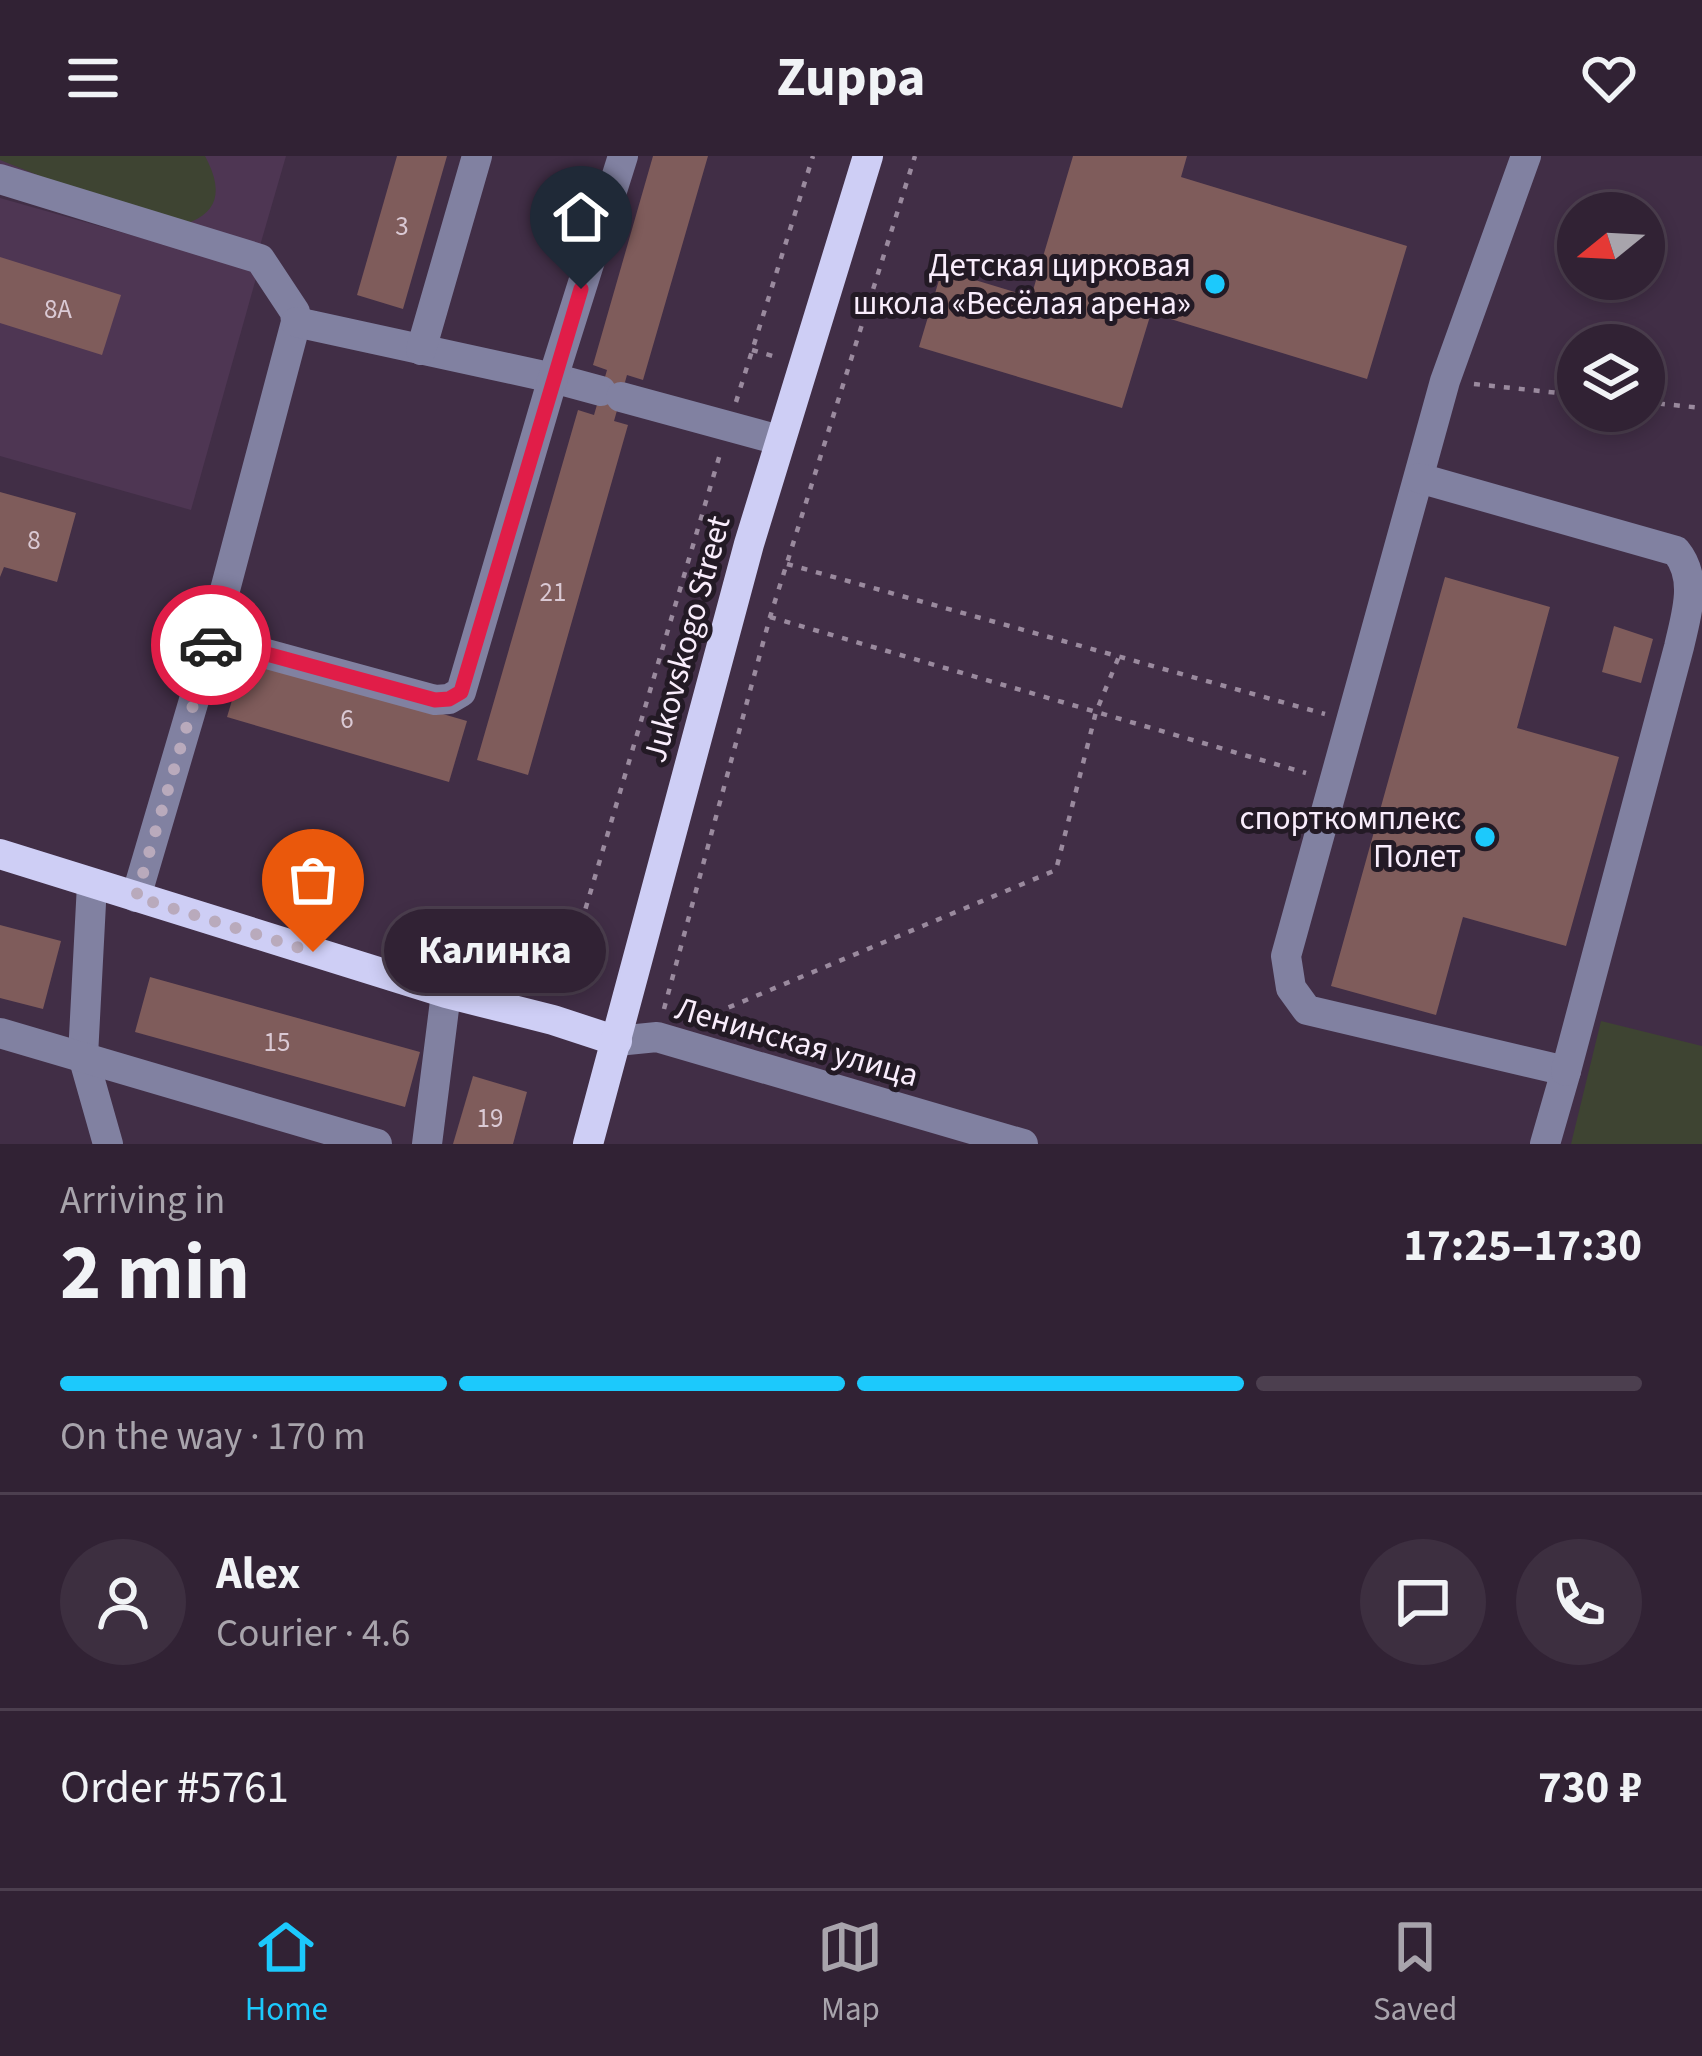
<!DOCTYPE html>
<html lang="en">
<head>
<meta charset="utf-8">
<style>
	body { margin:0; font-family:"Source Sans 3",sans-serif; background:#3d2f40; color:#f1f3f6; height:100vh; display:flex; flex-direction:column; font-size:45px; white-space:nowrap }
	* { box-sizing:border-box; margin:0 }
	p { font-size:39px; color:#a8a4ac }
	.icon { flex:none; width:66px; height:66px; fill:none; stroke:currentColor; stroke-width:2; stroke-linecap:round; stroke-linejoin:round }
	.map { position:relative; height:988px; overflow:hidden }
	.panel { display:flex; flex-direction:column; background:#312234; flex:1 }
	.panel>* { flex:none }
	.needle { width:78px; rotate:252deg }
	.buttons { position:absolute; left:1557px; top:36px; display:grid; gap:24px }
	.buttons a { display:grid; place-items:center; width:108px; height:108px; border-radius:50%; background:#312234; box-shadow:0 6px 18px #0003,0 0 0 3px #4c3f4f; font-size:60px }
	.pin { position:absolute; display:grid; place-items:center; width:102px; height:102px; color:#fff; margin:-123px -51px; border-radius:50% 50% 50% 0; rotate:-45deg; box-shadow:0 0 12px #0007 }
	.pin .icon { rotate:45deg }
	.courier { position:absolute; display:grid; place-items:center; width:120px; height:120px; margin:-60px; border:9px solid #e11d48; border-radius:50%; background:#fff; color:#222; box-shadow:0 3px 15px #0007 }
	.bubble { position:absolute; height:84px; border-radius:42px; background:#312234; box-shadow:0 6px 18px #0003,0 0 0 3px #4c3f4f; font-size:39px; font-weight:700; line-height:84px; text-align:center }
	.head em { font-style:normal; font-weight:700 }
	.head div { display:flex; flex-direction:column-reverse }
	.head { display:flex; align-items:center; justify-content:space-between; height:204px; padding:0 60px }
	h1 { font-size:78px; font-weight:700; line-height:90px }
	.bar { display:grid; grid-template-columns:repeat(4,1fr); gap:18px 12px; align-content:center; height:144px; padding:0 60px }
	.bar i { height:15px; border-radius:9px; background:#4c3f4f }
	.bar .on { background:#1cc9fc }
	.bar p { grid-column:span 4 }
	.line { display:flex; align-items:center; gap:30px; padding:0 60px; border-top:3px solid #4c3f4f }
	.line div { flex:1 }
	.round { display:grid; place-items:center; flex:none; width:126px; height:126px; border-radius:63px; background:#3d2f40 }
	header { display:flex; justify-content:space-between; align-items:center; height:156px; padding:0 60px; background:#312234; font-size:54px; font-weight:700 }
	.tabs { display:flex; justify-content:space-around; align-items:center; height:168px; border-top:3px solid #4c3f4f; background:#312234; font-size:33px; color:#a8a4ac }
	.tabs a { display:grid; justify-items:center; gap:6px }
	.tabs .on { color:#1cc9fc }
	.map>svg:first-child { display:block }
</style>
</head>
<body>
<header><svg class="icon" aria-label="menu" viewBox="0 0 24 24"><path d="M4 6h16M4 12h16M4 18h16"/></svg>Zuppa<svg class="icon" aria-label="heart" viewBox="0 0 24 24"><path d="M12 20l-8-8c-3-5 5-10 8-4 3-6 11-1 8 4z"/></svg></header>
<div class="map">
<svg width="1702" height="988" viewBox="0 0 1702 988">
	<rect width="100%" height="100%" fill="#412e46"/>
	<g fill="#4e3653">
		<path d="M0,0h286l-31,107 -255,-74z"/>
		<path d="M0,42l258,73 -67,239 -191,-54z"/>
	</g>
	<g fill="#3e4432">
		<path d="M0,0h205c22,41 10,63 -35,72l-170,-68z"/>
		<path d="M1601,865l101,25v98h-131z"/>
	</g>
	<g fill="#7f5c5b">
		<path d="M397,0h50l-44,153 -46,-14z"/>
		<path d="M653,0h55l-65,224 -16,-5 -13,46 14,4 -100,350 -51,-15 101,-350 16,5 7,-24 6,-21 -14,-5z"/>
		<path d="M1073,0h114l-6,21 226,69 -40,133 -216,-66 -29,95 -203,-61 23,-77 89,27z"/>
		<path d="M0,101l121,38 -19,60 -102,-32z"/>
		<path d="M0,336l76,21 -19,69 -53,-15 -4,10z"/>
		<path d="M1445,421l105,30 -33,121 102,29 -53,189 -103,-29 -27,98 -105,-29z"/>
		<path d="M1614,470l39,13 -12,44 -39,-11z"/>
		<path d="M245,501l222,64 -18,61 -222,-65z"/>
		<path d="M0,769l61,16 -18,68 -43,-11z"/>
		<path d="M150,821l270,75 -15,55 -270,-75z"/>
		<path d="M473,920l54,16 -14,52h-60z"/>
	</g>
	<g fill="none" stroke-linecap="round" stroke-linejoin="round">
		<g stroke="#9a8a9e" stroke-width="4.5" stroke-dasharray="6 9" stroke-linecap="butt">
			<path d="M752,194l24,7"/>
			<path d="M1474,228l104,11"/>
			<path d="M736,246l77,-246"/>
			<path d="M1644,246l58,6"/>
			<path d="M787,408l538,150"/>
			<path d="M770,461l536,156"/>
			<path d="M560,839l160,-541"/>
			<path d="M664,853l106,-392 145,-461"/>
			<path d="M701,863l355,-149 40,-158 24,-58"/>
		</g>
		<g stroke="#8181a1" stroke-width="30">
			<path d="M1526,0l-81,225 -159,575 5,32 16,22 259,61 -21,73"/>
			<path d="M0,23l260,80 35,53 1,10 -84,317 -76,258"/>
			<path d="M296,166l257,56 48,13"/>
			<path d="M421,194l56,-194"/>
			<path d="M621,241l158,43"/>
			<path d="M1419,322l257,73c23,28 10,64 3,96l-113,424"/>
			<path d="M212,483l223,61 14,-1 12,-7 92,-314 70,-222"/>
			<path d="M92,728l-9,172 25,88"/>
			<path d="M0,877l377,111"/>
			<path d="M617,885l40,-4 366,107"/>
			<path d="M427,988l19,-151"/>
		</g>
		<g stroke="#cecef5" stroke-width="30">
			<path d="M0,698l446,139 107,27 64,21"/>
			<path d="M588,988l161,-600 119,-388"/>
		</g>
	</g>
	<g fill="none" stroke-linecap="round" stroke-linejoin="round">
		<path stroke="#b9aabc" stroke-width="12" stroke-dasharray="0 21.6" d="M211,489l-75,252 177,55"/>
		<path stroke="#e11d48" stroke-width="15" d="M211,489l1,-6 223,61 14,-1 12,-7 120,-403"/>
	</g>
	<g fill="#1cc9fc" stroke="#231a25" stroke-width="4.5">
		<circle cx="1215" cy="128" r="12"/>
		<circle cx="1485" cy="681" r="12"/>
	</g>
	<g text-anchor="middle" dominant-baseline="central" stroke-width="10" stroke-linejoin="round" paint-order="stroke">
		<g font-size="27" fill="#dac9d4">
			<text x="402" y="70">3</text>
			<text x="58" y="153">8А</text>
			<text x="34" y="384">8</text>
			<text x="553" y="436">21</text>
			<text x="347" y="563">6</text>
			<text x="277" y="886">15</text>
			<text x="490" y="962">19</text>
		</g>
		<g font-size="33" fill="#f9edfc" stroke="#231a25" text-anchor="end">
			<text x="1191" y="109">Детская цирковая<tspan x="1191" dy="38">школа «Весёлая арена»</tspan></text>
			<text x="1461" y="662">спорткомплекс<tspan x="1461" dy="38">Полет</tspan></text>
		</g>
		<g font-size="33" fill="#f9edfc" stroke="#231a25">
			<text transform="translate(687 483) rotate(-75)">Jukovskogo Street</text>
			<text transform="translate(797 886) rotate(16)">Ленинская улица</text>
		</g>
	</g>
</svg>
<div class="buttons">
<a><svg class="needle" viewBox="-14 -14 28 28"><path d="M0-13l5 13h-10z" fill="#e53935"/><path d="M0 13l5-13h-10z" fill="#a8a4ac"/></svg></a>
<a><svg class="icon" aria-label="layers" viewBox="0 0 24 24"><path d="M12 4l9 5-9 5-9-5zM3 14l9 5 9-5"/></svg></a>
</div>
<div class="pin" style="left:313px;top:796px;background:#ea580c"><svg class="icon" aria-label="bag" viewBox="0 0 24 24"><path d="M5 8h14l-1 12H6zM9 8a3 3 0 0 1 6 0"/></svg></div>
<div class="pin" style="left:581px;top:133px;background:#1f2937"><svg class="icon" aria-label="home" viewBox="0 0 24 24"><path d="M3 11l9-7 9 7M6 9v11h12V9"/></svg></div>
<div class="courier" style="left:211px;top:489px"><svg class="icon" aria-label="car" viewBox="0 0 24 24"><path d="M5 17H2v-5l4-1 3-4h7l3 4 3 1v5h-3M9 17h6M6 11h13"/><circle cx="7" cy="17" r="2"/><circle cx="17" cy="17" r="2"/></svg></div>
<div class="bubble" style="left:384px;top:753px;width:222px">Калинка</div>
</div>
<section class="panel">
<div class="head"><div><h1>2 min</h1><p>Arriving in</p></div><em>17:25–17:30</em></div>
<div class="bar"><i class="on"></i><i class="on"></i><i class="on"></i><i></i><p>On the way · 170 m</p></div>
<div class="line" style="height:216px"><a class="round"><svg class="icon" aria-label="person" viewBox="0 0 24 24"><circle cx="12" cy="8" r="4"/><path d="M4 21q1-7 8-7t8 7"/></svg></a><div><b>Alex</b><p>Courier · 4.6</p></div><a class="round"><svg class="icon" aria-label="chat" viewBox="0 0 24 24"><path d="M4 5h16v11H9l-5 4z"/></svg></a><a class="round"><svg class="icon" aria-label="phone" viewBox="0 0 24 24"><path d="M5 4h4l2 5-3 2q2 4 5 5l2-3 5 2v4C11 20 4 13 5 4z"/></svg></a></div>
<div class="line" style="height:156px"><div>Order #5761</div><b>730 ₽</b></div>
</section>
<nav class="tabs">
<a class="on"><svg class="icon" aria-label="home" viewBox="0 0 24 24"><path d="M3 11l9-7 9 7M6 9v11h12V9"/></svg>Home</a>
<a><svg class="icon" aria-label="map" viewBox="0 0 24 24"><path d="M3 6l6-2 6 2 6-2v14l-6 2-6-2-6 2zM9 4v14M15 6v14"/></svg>Map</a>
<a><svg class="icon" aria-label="saved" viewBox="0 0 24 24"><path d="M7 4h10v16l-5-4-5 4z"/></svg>Saved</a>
</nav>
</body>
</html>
